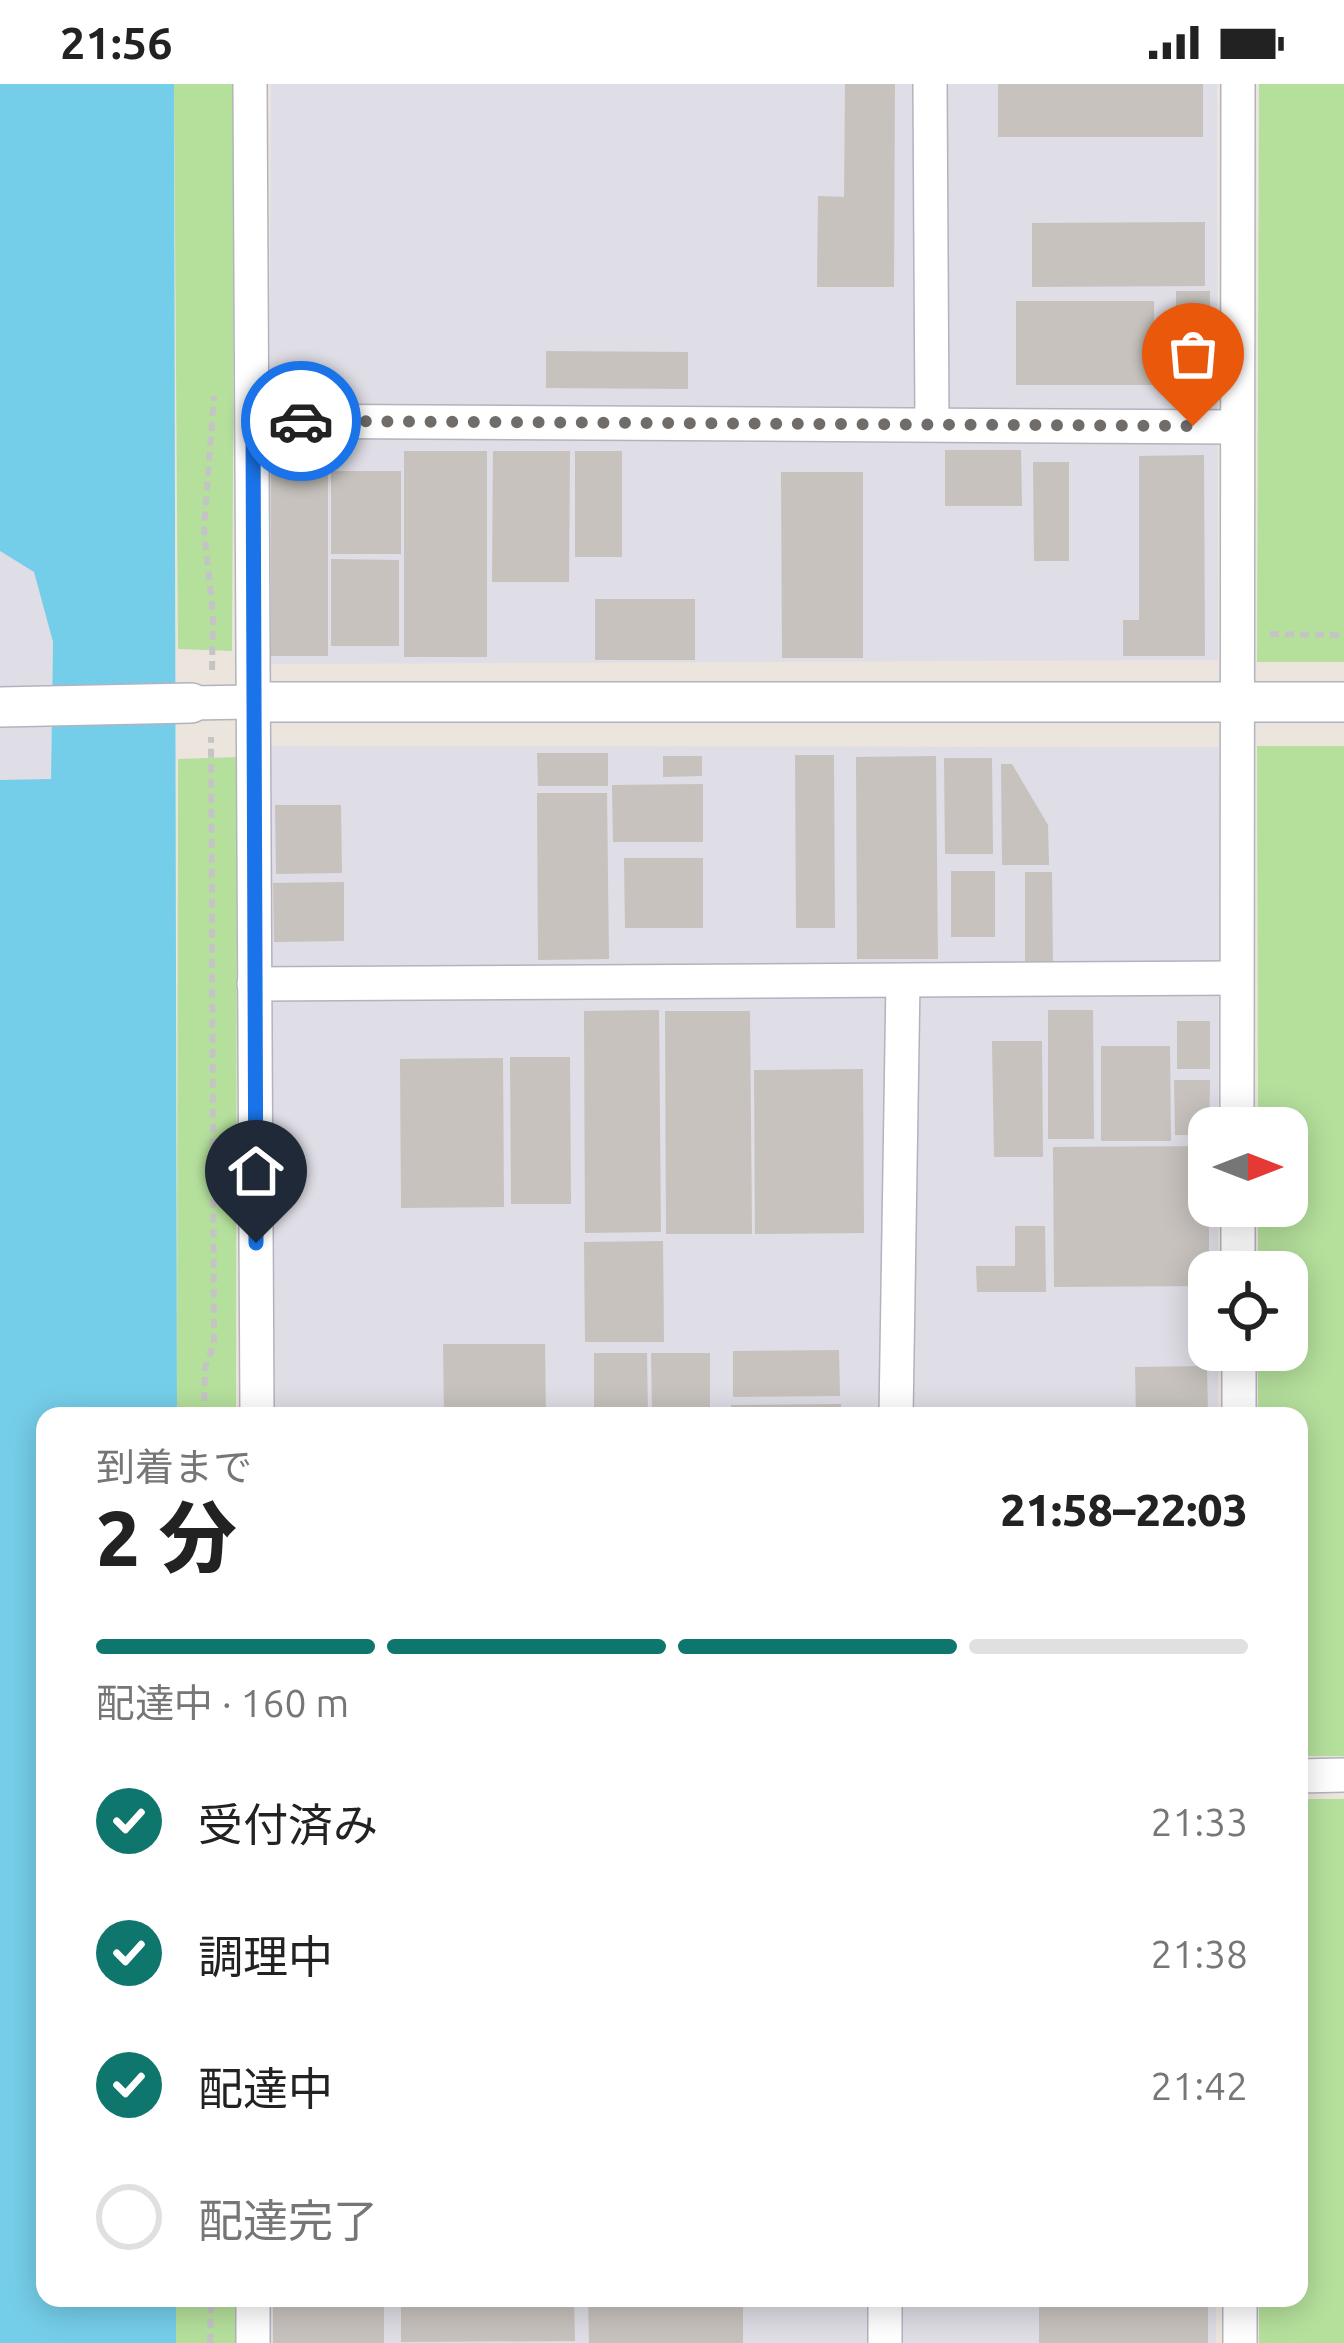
<!DOCTYPE html>
<html lang="ja">
<head>
<meta charset="utf-8">
<style>
	body { margin:0; font-family:Ubuntu,"Noto Sans JP",sans-serif; background:#f6f6f6; color:#222; height:100vh; display:flex; flex-direction:column; font-size:45px; white-space:nowrap }
	* { box-sizing:border-box; margin:0 }
	p { font-size:39px; color:#767676 }
	.icon { flex:none; width:66px; height:66px; fill:none; stroke:currentColor; stroke-width:2; stroke-linecap:round; stroke-linejoin:round }
	.map { position:relative; flex:1; overflow:hidden }
	.side { position:absolute; left:36px; top:1323px; width:1272px; height:900px; display:flex; flex-direction:column; background:#fff; border-radius:24px; box-shadow:0 6px 30px #0003 }
	.side>* { flex:none }
	.needle { width:78px; rotate:90deg }
	.controls { position:absolute; left:1188px; top:1023px; display:grid; gap:24px }
	.controls a { display:grid; place-items:center; width:120px; height:120px; border-radius:24px; background:#fff; box-shadow:0 6px 30px #0003; font-size:60px }
	.pin { position:absolute; display:grid; place-items:center; width:102px; height:102px; color:#fff; margin:-123px -51px; border-radius:50% 50% 50% 0; rotate:-45deg; box-shadow:0 0 12px #0007 }
	.pin .icon { rotate:45deg }
	.courier { position:absolute; display:grid; place-items:center; width:120px; height:120px; margin:-60px; border:9px solid #1a73e8; border-radius:50%; background:#fff; color:#222; box-shadow:0 3px 15px #0007 }
	.overview em { font-style:normal; font-weight:800 }
	.overview div { display:flex; flex-direction:column-reverse }
	.overview { display:flex; align-items:center; justify-content:space-between; height:204px; padding:0 60px }
	h1 { font-size:78px; font-weight:800; line-height:90px }
	.bar { display:grid; grid-template-columns:repeat(4,1fr); gap:18px 12px; align-content:center; height:144px; padding:0 60px }
	.bar i { height:15px; border-radius:9px; background:#e0e0e0 }
	.bar .active { background:#0f766e }
	.bar p { grid-column:span 4 }
	ol { padding:0 60px; list-style:none }
	li { display:flex; align-items:center; gap:36px; height:132px }
	li p { margin-inline-start:auto }
	li .icon { padding:12px; border-radius:50%; background:#0f766e; color:#fff; stroke-width:4 }
	li:last-child { color:#767676 }
	li i { width:66px; height:66px; border:6px solid #e0e0e0; border-radius:50% }
	.status { display:flex; justify-content:space-between; align-items:center; height:84px; padding:0 60px; background:#fff; direction:ltr }
	.status svg { height:33px; fill:currentColor }
	.map>svg:first-child { display:block }
</style>
</head>
<body>
<div class="status"><b>21:56</b><svg viewBox="0 0 49 12"><path d="M0 12V9h3v3zM5 12V6h3v6zM10 12V3h3v9zM15 12V0h3v12zM26 1h20v11H26zM47 4h2v5h-2z"/></svg></div>
<div class="map">
<svg width="1344" height="2259" viewBox="0 0 1344 2259">
	<rect width="100%" height="100%" fill="#ece5dd"/>
	<g fill="#dfdde5">
		<path d="M271,0h946l1,576 -950,4z"/>
		<path d="M0,467l34,21 19,70 -2,138h-51z"/>
		<path d="M270,662l949,1 -1,381h-9v78h9v66h-9v78h9v66h-949z"/>
		<path d="M268,2214h948v45h-949z"/>
	</g>
	<g fill="#b5e09c">
		<path d="M174,0h61l-3,567 -54,-2z"/>
		<path d="M1259,0h85v578h-87z"/>
		<path d="M1257,662h87v1010h-45v-340h-41v-66h29v-78h-29v-66h29v-78h-29z"/>
		<path d="M237,673l-1,659h-59l1,-657z"/>
		<path d="M1299,1715h45v544h-85v-45h40z"/>
		<rect x="176" y="2214" width="60" height="45"/>
	</g>
	<path fill="#75cee9" d="M0,0h174l3,1332h-132v882h131v45h-176v-1563l51,-1 2,-137 -19,-70 -34,-21z"/>
	<g fill="#c7c2bd">
		<path d="M845,0h50l-1,203h-77l1,-91 26,1z"/>
		<rect x="998" y="0" width="205" height="53"/>
		<path d="M1205,138v64l-173,1v-64z"/>
		<rect x="1176" y="207" width="34" height="54"/>
		<path d="M1016,217h138l1,84h-139z"/>
		<path d="M546,267l142,1v37l-142,-1z"/>
		<path d="M271,366l57,1v205h-57z"/>
		<path d="M945,366h76l1,56h-77z"/>
		<rect x="404" y="367" width="83" height="206"/>
		<path d="M493,367h77l-1,131h-77z"/>
		<rect x="575" y="367" width="47" height="106"/>
		<path d="M1204,371l1,201h-82v-36h16v-164z"/>
		<path d="M1033,378h36v99h-35z"/>
		<rect x="331" y="387" width="70" height="83"/>
		<path d="M781,388h82v186h-81z"/>
		<path d="M331,475l68,1v86h-68z"/>
		<rect x="595" y="515" width="100" height="61"/>
		<path d="M537,669h71v33h-70z"/>
		<path d="M795,671h39l1,173h-39z"/>
		<path d="M663,672h39v20l-39,1z"/>
		<path d="M936,672l2,203h-81l-1,-202z"/>
		<path d="M944,674h48l1,96h-48z"/>
		<path d="M1001,680h11l36,61 1,40h-47z"/>
		<path d="M703,700v58h-90l-1,-57z"/>
		<path d="M537,709h70l2,166 -71,1z"/>
		<path d="M275,721h66l1,68 -66,1z"/>
		<path d="M624,774h79v70h-78z"/>
		<rect x="951" y="787" width="44" height="66"/>
		<path d="M1025,788h27l1,94h-28z"/>
		<path d="M344,798v59l-70,1 -1,-59z"/>
		<path d="M659,926l2,222 -76,1 -1,-222z"/>
		<path d="M1048,926h45l1,129h-46z"/>
		<path d="M665,927h85l2,223h-86z"/>
		<rect x="1177" y="937" width="33" height="48"/>
		<path d="M992,957h50l1,116h-49z"/>
		<path d="M1101,962h69l1,95h-70z"/>
		<path d="M510,973h60l1,147h-60z"/>
		<path d="M503,974l1,149 -103,1 -1,-149z"/>
		<path d="M863,985l1,164 -109,1 -1,-164z"/>
		<path d="M1174,996h36l-1,55h-34z"/>
		<path d="M1209,1062v140l-155,1 -1,-140z"/>
		<path d="M1015,1142h30l1,66h-69l-1,-26h39z"/>
		<path d="M663,1157l1,101h-79l-1,-100z"/>
		<path d="M443,1260h102l1,72h-102z"/>
		<path d="M839,1266l1,46 -107,1v-46z"/>
		<path d="M594,1269h53l1,63h-54z"/>
		<path d="M651,1269h59v63h-58z"/>
		<path d="M1207,1282l1,50h-72l-1,-49z"/>
		<path d="M841,1320v12h-110v-11z"/>
		<rect x="273" y="2214" width="111" height="45"/>
		<path d="M401,2214h173l1,43 -174,1z"/>
		<path d="M588,2214h155v45h-154z"/>
		<rect x="1039" y="2214" width="169" height="45"/>
	</g>
	<g fill="none" stroke-linecap="round" stroke-linejoin="round">
		<g stroke="#b1b4be" stroke-width="36">
			<g id="minor">
				<path d="M250,0l7,1332"/>
				<path d="M930,0l2,339"/>
				<path d="M253,337l983,6"/>
				<path d="M191,619l60,-1"/>
				<path d="M254,900l982,-6"/>
				<path d="M1237,1044l1,-1044"/>
				<path d="M1238,1122v66"/>
				<path d="M1239,1266v66"/>
				<path d="M896,1332l7,-435"/>
				<path d="M1299,1692l45,-1"/>
				<path d="M253,2259v-45"/>
				<path d="M885,2259v-45"/>
				<path d="M1240,2259v-45"/>
			</g>
		</g>
		<g stroke="#b1b4be" stroke-width="42">
			<g id="tertiary">
				<path d="M251,618h1093"/>
				<path d="M0,623l191,-4"/>
			</g>
		</g>
		<g stroke="#c4c4c4" stroke-width="6" stroke-dasharray="9 6" stroke-linecap="butt">
			<path d="M1270,550l74,1"/>
			<path d="M212,586l1,-55 -9,-88 10,-131"/>
			<path d="M204,1332l1,-48 9,-24 -3,-607"/>
			<path d="M210,2259l1,-45"/>
		</g>
		<use href="#minor" stroke="#fff" stroke-width="33"/>
		<use href="#tertiary" stroke="#fff" stroke-width="39"/>
	</g>
	<g fill="none" stroke-linecap="round" stroke-linejoin="round">
		<path stroke="#6f6c69" stroke-width="12" stroke-dasharray="0 21.6" d="M301,337l892,5"/>
		<path stroke="#1a73e8" stroke-width="15" d="M256,1159l-3,-822h48"/>
	</g>
</svg>
<div class="controls">
<a><svg class="needle" viewBox="-14 -14 28 28"><path d="M0-13l5 13h-10z" fill="#e53935"/><path d="M0 13l5-13h-10z" fill="#767676"/></svg></a>
<a><svg class="icon" aria-label="locate" viewBox="0 0 24 24"><circle cx="12" cy="12" r="6"/><path d="M12 2v4M12 18v4M2 12h4M18 12h4"/></svg></a>
</div>
<div class="pin" style="left:1193px;top:342px;background:#ea580c"><svg class="icon" aria-label="bag" viewBox="0 0 24 24"><path d="M5 8h14l-1 12H6zM9 8a3 3 0 0 1 6 0"/></svg></div>
<div class="pin" style="left:256px;top:1159px;background:#1f2937"><svg class="icon" aria-label="home" viewBox="0 0 24 24"><path d="M3 11l9-7 9 7M6 9v11h12V9"/></svg></div>
<div class="courier" style="left:301px;top:337px"><svg class="icon" aria-label="car" viewBox="0 0 24 24"><path d="M5 17H2v-5l4-1 3-4h7l3 4 3 1v5h-3M9 17h6M6 11h13"/><circle cx="7" cy="17" r="2"/><circle cx="17" cy="17" r="2"/></svg></div>
<section class="side">
<div class="overview"><div><h1>2 分</h1><p>到着まで</p></div><em>21:58–22:03</em></div>
<div class="bar"><i class="active"></i><i class="active"></i><i class="active"></i><i></i><p>配達中 · 160 m</p></div>
<ol>
<li><svg class="icon" aria-label="check" viewBox="0 0 24 24"><path d="M5 12l5 5 9-10"/></svg>受付済み<p>21:33</p></li>
<li><svg class="icon" aria-label="check" viewBox="0 0 24 24"><path d="M5 12l5 5 9-10"/></svg>調理中<p>21:38</p></li>
<li><svg class="icon" aria-label="check" viewBox="0 0 24 24"><path d="M5 12l5 5 9-10"/></svg>配達中<p>21:42</p></li>
<li><i></i>配達完了</li>
</ol>
</section>
</div>
</body>
</html>
